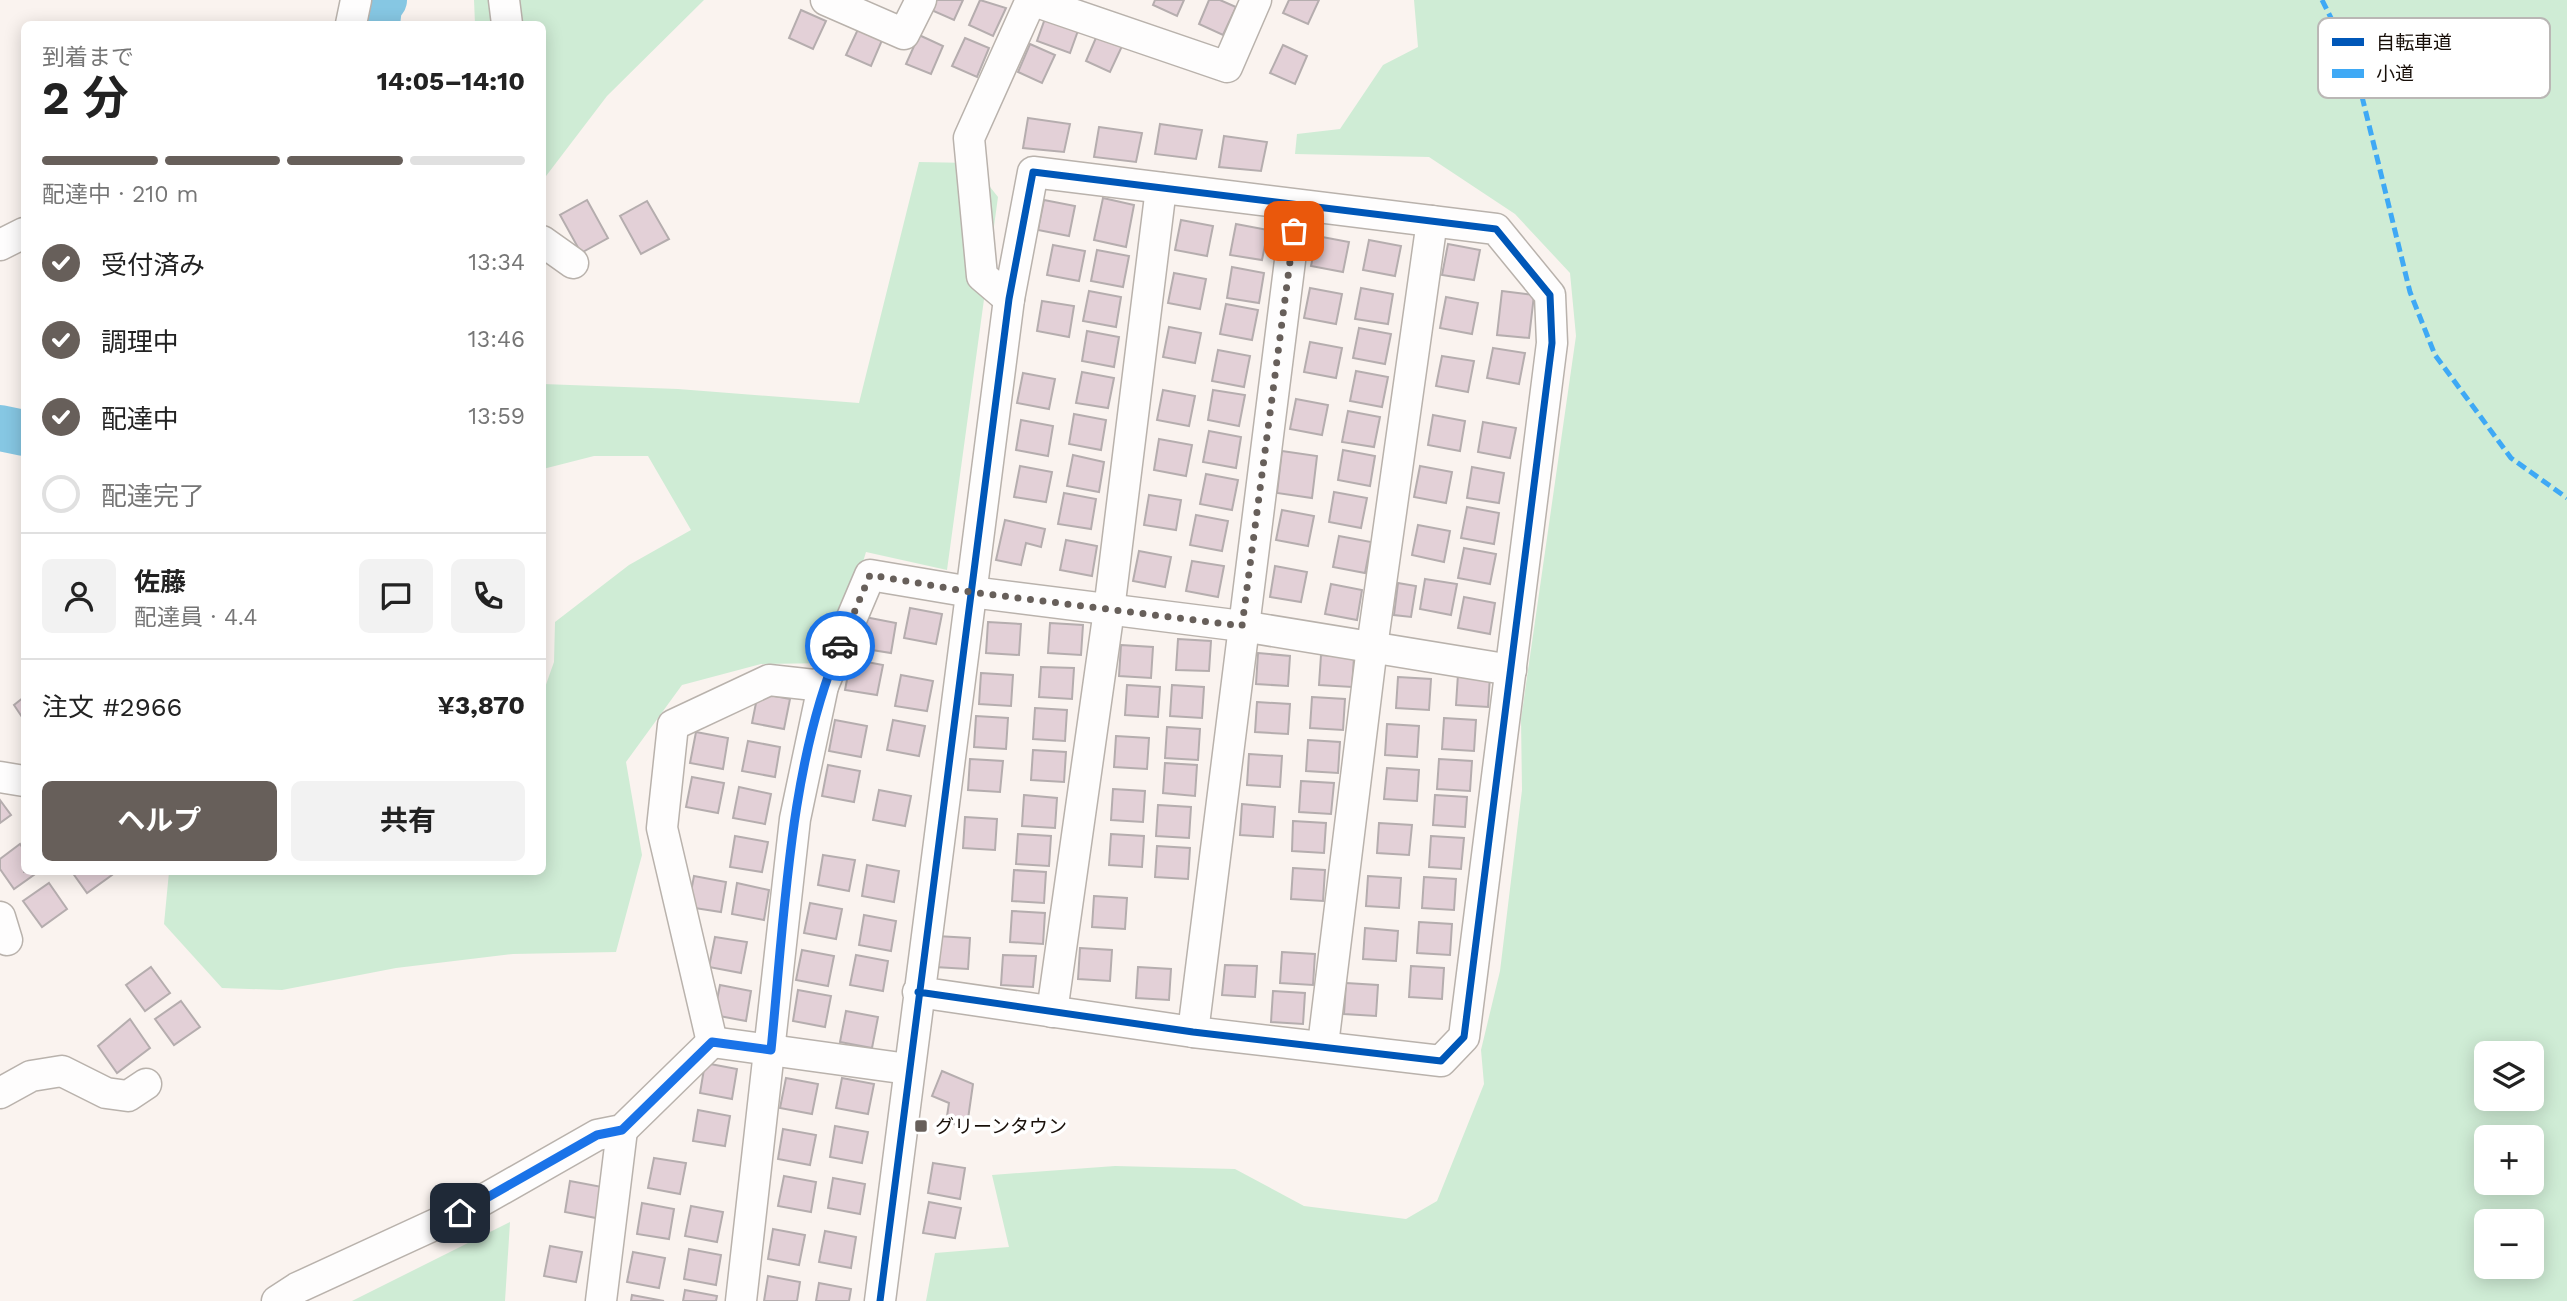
<!DOCTYPE html>
<html lang="ja">
<head>
<meta charset="utf-8">
<style>
	body { margin:0; font-family:"Work Sans","Noto Sans JP",sans-serif; background:#f2f2f2; color:#222; height:100vh; display:flex; flex-direction:column; font-size:26px; white-space:nowrap }
	* { box-sizing:border-box; margin:0 }
	p { font-size:23px; color:#767676 }
	.icon { flex:none; width:38px; height:38px; fill:none; stroke:currentColor; stroke-width:2; stroke-linecap:round; stroke-linejoin:round }
	.map { position:relative; flex:1; overflow:hidden }
	.details { position:absolute; left:21px; top:21px; width:525px; height:854px; display:flex; flex-direction:column; background:#fff; border-radius:10px; box-shadow:0 4px 18px #0003 }
	.details>* { flex:none }
	.tools { position:absolute; left:2474px; top:1041px; display:grid; gap:14px }
	.tools a { display:grid; place-items:center; width:70px; height:70px; border-radius:10px; background:#fff; box-shadow:0 4px 18px #0003; font-size:35px }
	.pin { position:absolute; display:grid; place-items:center; width:60px; height:60px; color:#fff; margin:-30px; border-radius:14px; box-shadow:0 4px 10px #0006 }
	.courier { position:absolute; display:grid; place-items:center; width:70px; height:70px; margin:-35px; border:5px solid #1a73e8; border-radius:50%; background:#fff; color:#222; box-shadow:0 2px 9px #0007 }
	.headline em { font-style:normal; font-weight:700 }
	.headline div { display:flex; flex-direction:column-reverse }
	.headline { display:flex; align-items:center; justify-content:space-between; height:119px; padding:0 21px }
	h1 { font-size:46px; font-weight:700; line-height:52px }
	.bar { display:grid; grid-template-columns:repeat(4,1fr); gap:10px 7px; align-content:center; height:84px; padding:0 21px }
	.bar i { height:9px; border-radius:5px; background:#e0e0e0 }
	.bar .active { background:#675f5a }
	.bar p { grid-column:span 4 }
	.line { display:flex; align-items:center; gap:18px; padding:0 21px; border-top:2px solid #e0e0e0 }
	.line div { flex:1 }
	.round { display:grid; place-items:center; flex:none; width:74px; height:74px; border-radius:10px; background:#f2f2f2 }
	ol { padding:0 21px; list-style:none }
	li { display:flex; align-items:center; gap:21px; height:77px }
	li p { margin-inline-start:auto }
	li .icon { padding:7px; border-radius:50%; background:#675f5a; color:#fff; stroke-width:4 }
	li:last-child { color:#767676 }
	li i { width:38px; height:38px; border:4px solid #e0e0e0; border-radius:50% }
	.button { display:flex; gap:14px; margin-top:auto; padding:14px 21px }
	.button a { flex:1; height:80px; border-radius:10px; background:#675f5a; color:#fff; font-size:28px; font-weight:700; line-height:80px; text-align:center }
	.button a+a { background:#f2f2f2; color:#222 }
	.map>svg:first-child { display:block }
</style>
</head>
<body>
<div class="map">
<svg width="2567" height="1301" viewBox="0 0 2567 1301">
	<rect width="100%" height="100%" fill="#faf3ef"/>
	<g fill="#cfecd5" fill-rule="evenodd">
		<path d="M474,0h230l-97,96 -64,84 -1,-156h-67z"/>
		<path d="M1414,0h1153v1301h-1641l9,-48 74,-6 -17,-72 123,-9 120,3 69,37 102,13 31,-18 47,-117 -3,-34 19,-79 22,-181 -1,-71 55,-383 -6,-63 -55,-59 -86,-57 -134,-3 2,-20 43,-5 43,-64 35,-18zM2487,1054h45v45h-45zM2487,1138h45v45h-45zM2487,1222h45v45h-45z"/>
		<path d="M919,162l52,1 27,34 -51,373 -81,-18 -34,111 -71,1 -79,21 -56,77 16,93 -26,97 -103,2 -117,14 -114,22 -60,-2 -58,-64 5,-52h373l1,-179 11,-31 1,-40 74,-57 62,-35 -43,-74h-54l-51,13v-85l135,5 181,14z"/>
		<path d="M510,1222l-5,79h-153z"/>
	</g>
	<g fill="none" stroke-linecap="round" stroke-linejoin="round">
		<g stroke="#86c7e3" stroke-width="46">
			<path d="M377,24l2,-17 5,-7"/>
			<path d="M0,428l24,5"/>
		</g>
	</g>
	<g fill="#e3d0d7" stroke="#b5adae" stroke-width="2">
		<path d="M933,0h30l-9,20 -25,-11z"/>
		<path d="M980,0l26,8 -13,28 -24,-11z"/>
		<path d="M1155,0h29l-7,16 -24,-11z"/>
		<path d="M1209,0h11l16,7 -13,28 -24,-11z"/>
		<path d="M1289,0h30l-11,24 -25,-11z"/>
		<path d="M801,10l25,11 -13,28 -24,-11z"/>
		<path d="M1047,13l33,12 -10,28 -33,-12z"/>
		<path d="M859,27l24,11 -12,28 -25,-11z"/>
		<path d="M1098,33l25,11 -13,28 -24,-11z"/>
		<path d="M919,35l24,11 -12,28 -25,-10z"/>
		<path d="M965,38l24,10 -12,29 -25,-11z"/>
		<path d="M1030,44l25,11 -13,28 -24,-11z"/>
		<path d="M1283,45l24,11 -12,28 -25,-11z"/>
		<path d="M1028,118l42,6 -6,28 -41,-4z"/>
		<path d="M1160,124l42,6 -6,29 -41,-5z"/>
		<path d="M1099,127l43,6 -6,29 -42,-5z"/>
		<path d="M1224,136l43,6 -6,29 -42,-4z"/>
		<path d="M1103,198l31,7 -8,42 -32,-7z"/>
		<path d="M587,200l21,38 -27,15 -21,-38z"/>
		<path d="M1044,200l31,6 -6,30 -31,-6z"/>
		<path d="M647,201l22,38 -28,15 -21,-38z"/>
		<path d="M1181,220l32,6 -6,30 -32,-6z"/>
		<path d="M1236,224l32,6 -6,30 -32,-5z"/>
		<path d="M1317,236l32,6 -6,30 -32,-6z"/>
		<path d="M1369,240l32,6 -6,30 -32,-6z"/>
		<path d="M1448,244l32,6 -6,30 -32,-5z"/>
		<path d="M1053,245l32,6 -6,30 -32,-6z"/>
		<path d="M1097,250l32,6 -6,31 -32,-6z"/>
		<path d="M1232,267l32,6 -5,30 -32,-5z"/>
		<path d="M1174,273l32,6 -6,30 -32,-6z"/>
		<path d="M1310,288l32,6 -6,30 -32,-6z"/>
		<path d="M1361,288l32,6 -5,30 -33,-5z"/>
		<path d="M1089,291l32,6 -5,30 -33,-6z"/>
		<path d="M1502,291l32,4 -5,43 -32,-3z"/>
		<path d="M1446,297l32,6 -6,31 -32,-6z"/>
		<path d="M1042,301l32,5 -5,31 -32,-6z"/>
		<path d="M1226,304l32,6 -6,30 -32,-6z"/>
		<path d="M1169,327l32,6 -6,30 -32,-6z"/>
		<path d="M1359,328l32,6 -6,30 -32,-6z"/>
		<path d="M1087,331l32,6 -5,30 -32,-6z"/>
		<path d="M1310,342l32,6 -6,30 -32,-6z"/>
		<path d="M1493,348l32,5 -6,31 -32,-6z"/>
		<path d="M1218,350l32,6 -6,31 -32,-6z"/>
		<path d="M1442,356l32,5 -6,31 -32,-6z"/>
		<path d="M1356,371l32,6 -6,30 -32,-6z"/>
		<path d="M1082,372l32,6 -6,30 -32,-5z"/>
		<path d="M1023,373l32,6 -6,30 -32,-6z"/>
		<path d="M1163,390l32,6 -6,30 -32,-6z"/>
		<path d="M1213,390l32,5 -6,31 -31,-6z"/>
		<path d="M1296,399l32,6 -6,30 -32,-6z"/>
		<path d="M1348,411l32,6 -6,30 -32,-5z"/>
		<path d="M1074,414l32,6 -5,30 -32,-6z"/>
		<path d="M1433,415l32,6 -5,30 -32,-6z"/>
		<path d="M1021,420l32,6 -5,30 -32,-6z"/>
		<path d="M1483,422l33,6 -6,30 -32,-6z"/>
		<path d="M1209,431l32,6 -5,31 -33,-6z"/>
		<path d="M1159,439l33,6 -6,31 -32,-6z"/>
		<path d="M1343,450l32,6 -5,30 -32,-6z"/>
		<path d="M1282,451l35,5 -5,42 -35,-5z"/>
		<path d="M1073,455l31,7 -5,30 -32,-6z"/>
		<path d="M1020,466l32,6 -6,30 -32,-5z"/>
		<path d="M1420,466l32,6 -6,31 -32,-6z"/>
		<path d="M1472,467l32,6 -5,30 -32,-5z"/>
		<path d="M1206,474l32,6 -6,30 -32,-6z"/>
		<path d="M1334,492l33,6 -6,30 -32,-6z"/>
		<path d="M1064,493l32,6 -5,30 -33,-5z"/>
		<path d="M1149,495l32,5 -5,30 -32,-5z"/>
		<path d="M1467,507l32,6 -5,31 -33,-6z"/>
		<path d="M1282,510l32,6 -6,30 -32,-6z"/>
		<path d="M1196,515l32,6 -6,30 -32,-6z"/>
		<path d="M1005,520l40,9 -4,18 -15,-4 -5,22 -25,-5z"/>
		<path d="M1418,525l32,6 -6,31 -32,-7z"/>
		<path d="M1339,536l32,6 -6,31 -32,-6z"/>
		<path d="M1066,540l31,6 -5,30 -32,-6z"/>
		<path d="M1464,548l32,6 -6,30 -32,-6z"/>
		<path d="M1139,551l32,6 -6,30 -32,-6z"/>
		<path d="M1192,561l32,5 -6,31 -32,-6z"/>
		<path d="M1275,566l32,6 -6,30 -31,-5z"/>
		<path d="M1425,579l32,5 -6,31 -31,-6z"/>
		<path d="M1398,583l18,3 -5,31 -17,-2z"/>
		<path d="M1331,584l31,6 -5,30 -32,-6z"/>
		<path d="M1464,597l31,6 -5,31 -32,-6z"/>
		<path d="M910,608l32,6 -6,30 -32,-6z"/>
		<path d="M865,617l31,6 -5,30 -32,-5z"/>
		<path d="M988,622l33,2 -2,31 -33,-2z"/>
		<path d="M1050,623l33,2 -2,30 -33,-2z"/>
		<path d="M1178,639l33,2 -2,30 -33,-1z"/>
		<path d="M1121,645l32,2 -2,31 -32,-2z"/>
		<path d="M1258,653l32,3 -2,30 -32,-2z"/>
		<path d="M1321,655l33,2 -2,30 -33,-2z"/>
		<path d="M851,659l32,6 -6,30 -32,-5z"/>
		<path d="M1041,667l33,1 -2,31 -33,-2z"/>
		<path d="M981,673l32,2 -2,31 -32,-2z"/>
		<path d="M1458,674l32,2 -2,31 -32,-2z"/>
		<path d="M901,675l32,6 -6,30 -32,-5z"/>
		<path d="M1398,677l33,2 -2,31 -33,-2z"/>
		<path d="M1127,685l33,2 -2,30 -33,-2z"/>
		<path d="M1172,685l32,2 -2,31 -32,-2z"/>
		<path d="M758,693l32,6 -6,30 -32,-6z"/>
		<path d="M24,697v23l-10,-15z"/>
		<path d="M1312,697l33,2 -2,31 -33,-2z"/>
		<path d="M1257,702l33,2 -2,30 -33,-2z"/>
		<path d="M1035,708l32,2 -2,31 -32,-2z"/>
		<path d="M976,716l32,2 -2,31 -32,-2z"/>
		<path d="M1444,718l32,2 -2,31 -32,-2z"/>
		<path d="M835,720l32,6 -6,31 -32,-6z"/>
		<path d="M893,720l32,6 -6,30 -32,-6z"/>
		<path d="M1387,724l32,2 -2,31 -32,-2z"/>
		<path d="M1167,727l33,2 -2,31 -33,-2z"/>
		<path d="M696,732l32,6 -5,31 -33,-6z"/>
		<path d="M1116,736l33,2 -2,31 -33,-2z"/>
		<path d="M1308,740l32,2 -2,31 -32,-2z"/>
		<path d="M748,741l32,6 -5,30 -33,-6z"/>
		<path d="M1033,750l33,2 -2,30 -33,-2z"/>
		<path d="M1249,754l33,2 -2,31 -33,-2z"/>
		<path d="M970,759l33,2 -3,31 -32,-2z"/>
		<path d="M1439,759l33,2 -2,30 -33,-2z"/>
		<path d="M1165,763l32,2 -2,31 -32,-3z"/>
		<path d="M828,765l32,6 -6,31 -32,-6z"/>
		<path d="M1387,768l32,2 -2,31 -33,-2z"/>
		<path d="M692,777l32,6 -6,30 -32,-6z"/>
		<path d="M1301,781l33,2 -3,31 -32,-2z"/>
		<path d="M739,787l32,7 -6,30 -32,-6z"/>
		<path d="M1113,789l32,2 -2,31 -32,-2z"/>
		<path d="M879,790l32,6 -6,30 -32,-6z"/>
		<path d="M1024,795l33,3 -2,30 -33,-2z"/>
		<path d="M1435,795l32,2 -2,30 -32,-2z"/>
		<path d="M0,800l11,15 -11,8z"/>
		<path d="M1242,804l33,3 -2,30 -33,-2z"/>
		<path d="M1158,805l33,2 -2,31 -33,-2z"/>
		<path d="M965,817l32,2 -2,31 -32,-2z"/>
		<path d="M1293,821l33,2 -2,30 -32,-2z"/>
		<path d="M1379,823l33,2 -3,30 -32,-2z"/>
		<path d="M1018,834l33,2 -2,30 -33,-2z"/>
		<path d="M1111,834l33,2 -2,31 -33,-2z"/>
		<path d="M735,836l33,6 -6,30 -32,-5z"/>
		<path d="M1431,836l33,2 -3,31 -32,-2z"/>
		<path d="M20,844l4,6v22h14l-24,17 -14,-20v-10z"/>
		<path d="M1157,846l33,2 -2,31 -33,-2z"/>
		<path d="M823,855l32,5 -6,31 -31,-6z"/>
		<path d="M867,865l32,6 -5,31 -32,-6z"/>
		<path d="M1293,868l32,2 -2,31 -32,-2z"/>
		<path d="M1014,870l32,2 -2,31 -32,-2z"/>
		<path d="M72,872h38l2,3 -25,18z"/>
		<path d="M694,876l32,6 -5,30 -33,-5z"/>
		<path d="M1368,876l33,2 -2,30 -33,-2z"/>
		<path d="M1424,877l32,2 -2,31 -32,-2z"/>
		<path d="M49,883l18,26 -25,18 -19,-26z"/>
		<path d="M737,883l32,7 -5,30 -32,-6z"/>
		<path d="M1094,896l33,2 -2,31 -33,-2z"/>
		<path d="M810,903l32,6 -6,30 -32,-6z"/>
		<path d="M1012,911l33,2 -2,31 -33,-2z"/>
		<path d="M864,915l32,6 -5,30 -32,-6z"/>
		<path d="M1419,922l33,2 -2,31 -33,-2z"/>
		<path d="M1365,928l33,3 -2,30 -33,-2z"/>
		<path d="M937,936l33,2 -2,31 -33,-2z"/>
		<path d="M715,937l32,5 -6,31 -32,-6z"/>
		<path d="M1080,948l32,2 -2,31 -32,-2z"/>
		<path d="M802,950l32,6 -6,30 -32,-6z"/>
		<path d="M1282,952l33,2 -2,31 -33,-2z"/>
		<path d="M856,955l32,6 -5,30 -33,-6z"/>
		<path d="M1003,955l33,1 -3,31 -32,-2z"/>
		<path d="M1225,965l32,1 -2,31 -33,-2z"/>
		<path d="M1411,966l33,2 -2,31 -33,-2z"/>
		<path d="M151,967l19,26 -25,18 -19,-26z"/>
		<path d="M1138,967l33,2 -2,31 -33,-2z"/>
		<path d="M1346,983l32,2 -2,31 -32,-2z"/>
		<path d="M720,985l31,6 -5,30 -32,-6z"/>
		<path d="M798,990l33,6 -6,31 -32,-6z"/>
		<path d="M1273,991l32,2 -2,31 -32,-2z"/>
		<path d="M181,1001l19,26 -26,18 -19,-26z"/>
		<path d="M846,1011l32,6 -6,31 -32,-6z"/>
		<path d="M130,1019l20,29 -33,25 -19,-27z"/>
		<path d="M705,1063l32,6 -5,30 -32,-6z"/>
		<path d="M942,1071l31,13 -6,42 -21,-3 3,-20 -17,-7z"/>
		<path d="M786,1078l32,6 -6,30 -32,-6z"/>
		<path d="M842,1078l32,6 -6,30 -32,-6z"/>
		<path d="M698,1110l32,6 -5,30 -32,-5z"/>
		<path d="M835,1126l33,6 -6,31 -32,-6z"/>
		<path d="M783,1129l33,6 -6,30 -32,-6z"/>
		<path d="M654,1158l32,5 -6,31 -32,-6z"/>
		<path d="M933,1163l32,5 -5,31 -32,-6z"/>
		<path d="M784,1176l32,6 -5,30 -33,-6z"/>
		<path d="M833,1178l32,6 -5,30 -32,-6z"/>
		<path d="M570,1181l32,6 -6,31 -31,-6z"/>
		<path d="M929,1202l32,6 -6,30 -32,-5z"/>
		<path d="M642,1203l32,6 -5,30 -32,-5z"/>
		<path d="M691,1206l32,6 -6,30 -32,-6z"/>
		<path d="M773,1229l32,6 -6,30 -31,-6z"/>
		<path d="M825,1231l31,6 -5,31 -32,-6z"/>
		<path d="M550,1246l32,6 -6,30 -32,-6z"/>
		<path d="M689,1249l32,6 -5,30 -32,-6z"/>
		<path d="M633,1252l32,6 -6,30 -32,-6z"/>
		<path d="M768,1276l32,6 -3,19h-33z"/>
		<path d="M819,1283l32,6 -2,12h-33z"/>
		<path d="M685,1290l32,6 -1,5h-33z"/>
		<path d="M632,1295l32,6h-33z"/>
	</g>
	<g fill="none" stroke-linecap="round" stroke-linejoin="round">
		<g stroke="#b9b2ac" stroke-width="33">
			<g id="minor">
				<path d="M504,0l3,24"/>
				<path d="M826,0l78,34 17,-34"/>
				<path d="M1031,0l196,67 29,-67"/>
				<path d="M351,24l5,-24"/>
				<path d="M542,241l31,22"/>
				<path d="M0,245l24,-12"/>
				<path d="M1009,299l-27,-23 -13,-138 62,-138"/>
				<path d="M0,777l24,4"/>
				<path d="M0,917l7,23"/>
				<path d="M1052,1012l57,-402 52,-422"/>
				<path d="M1193,1032l104,-827"/>
				<path d="M712,1042l-50,-214 11,-103 96,-45 54,6 47,-111 101,17 271,34 269,44"/>
				<path d="M712,1042l196,27"/>
				<path d="M1323,1045l49,-398 60,-426"/>
				<path d="M0,1093l31,-17 31,-5 44,22 22,3 18,-12"/>
				<path d="M277,1301l20,-13 163,-75 137,-78 25,-5 90,-88"/>
				<path d="M601,1301l21,-171"/>
				<path d="M741,1301l54,-482 28,-133"/>
				<path d="M880,1301l129,-1002 24,-127 463,57 54,66 2,48 -88,694 -23,24 -248,-29 -275,-40"/>
			</g>
		</g>
		<use href="#minor" stroke="#fefdfd" stroke-width="30"/>
		<path stroke="#3fa9f5" stroke-width="5" stroke-dasharray="10 5" stroke-linecap="butt" d="M2322,0l32,64 56,228 25,63 76,103 56,40"/>
		<g stroke="#fff" stroke-width="11">
			<path id="cycleway" d="M880,1301l129,-1002 24,-127 463,57 54,66 2,48 -88,694 -23,24 -248,-29 -275,-40"/>
		</g>
		<use href="#cycleway" stroke="#0057b8" stroke-width="7"/>
	</g>
	<g fill="none" stroke-linecap="round" stroke-linejoin="round">
		<path stroke="#675f5a" stroke-width="7" stroke-dasharray="0 12.6" d="M840,646l30,-71 101,17 271,34 52,-395"/>
		<path stroke="#1a73e8" stroke-width="9" d="M460,1213l137,-78 25,-5 90,-88 59,8c13,-127 18,-287 69,-404"/>
	</g>
	<rect fill="#675f5a" stroke="#fff" stroke-width="2.5" x="914" y="1119" width="14" height="14" rx="3.5"/>
	<g text-anchor="middle" dominant-baseline="central" stroke-width="7" stroke-linejoin="round" paint-order="stroke">
		<g font-size="19" fill="#180f09" stroke="#fff" text-anchor="start">
			<text x="935" y="1126">グリーンタウン</text>
		</g>
	</g>
	<rect x="2318" y="18" width="232" height="80" rx="10" fill="#fff" stroke="#bab7b5" stroke-width="2"/>
	<rect x="2332" y="38" width="32" height="8" fill="#0057b8"/>
	<rect x="2332" y="69" width="32" height="9" fill="#3fa9f5"/>
	<g font-size="19" fill="#180f09">
		<text x="2376" y="49">自転車道</text>
		<text x="2376" y="80">小道</text>
	</g>
</svg>
<div class="tools">
<a><svg class="icon" aria-label="layers" viewBox="0 0 24 24"><path d="M12 4l9 5-9 5-9-5zM3 14l9 5 9-5"/></svg></a>
<a>+</a>
<a>−</a>
</div>
<div class="pin" style="left:1294px;top:231px;background:#ea580c"><svg class="icon" aria-label="bag" viewBox="0 0 24 24"><path d="M5 8h14l-1 12H6zM9 8a3 3 0 0 1 6 0"/></svg></div>
<div class="pin" style="left:460px;top:1213px;background:#1f2937"><svg class="icon" aria-label="home" viewBox="0 0 24 24"><path d="M3 11l9-7 9 7M6 9v11h12V9"/></svg></div>
<div class="courier" style="left:840px;top:646px"><svg class="icon" aria-label="car" viewBox="0 0 24 24"><path d="M5 17H2v-5l4-1 3-4h7l3 4 3 1v5h-3M9 17h6M6 11h13"/><circle cx="7" cy="17" r="2"/><circle cx="17" cy="17" r="2"/></svg></div>
<section class="details">
<div class="headline"><div><h1>2 分</h1><p>到着まで</p></div><em>14:05–14:10</em></div>
<div class="bar"><i class="active"></i><i class="active"></i><i class="active"></i><i></i><p>配達中 · 210 m</p></div>
<ol>
<li><svg class="icon" aria-label="check" viewBox="0 0 24 24"><path d="M5 12l5 5 9-10"/></svg>受付済み<p>13:34</p></li>
<li><svg class="icon" aria-label="check" viewBox="0 0 24 24"><path d="M5 12l5 5 9-10"/></svg>調理中<p>13:46</p></li>
<li><svg class="icon" aria-label="check" viewBox="0 0 24 24"><path d="M5 12l5 5 9-10"/></svg>配達中<p>13:59</p></li>
<li><i></i>配達完了</li>
</ol>
<div class="line" style="height:126px"><a class="round"><svg class="icon" aria-label="person" viewBox="0 0 24 24"><circle cx="12" cy="8" r="4"/><path d="M4 21q1-7 8-7t8 7"/></svg></a><div><b>佐藤</b><p>配達員 · 4.4</p></div><a class="round"><svg class="icon" aria-label="chat" viewBox="0 0 24 24"><path d="M4 5h16v11H9l-5 4z"/></svg></a><a class="round"><svg class="icon" aria-label="phone" viewBox="0 0 24 24"><path d="M5 4h4l2 5-3 2q2 4 5 5l2-3 5 2v4C11 20 4 13 5 4z"/></svg></a></div>
<div class="line" style="height:91px"><div>注文 #2966</div><b>¥3,870</b></div>
<div class="button"><a>ヘルプ</a><a>共有</a></div>
</section>
</div>
</body>
</html>
